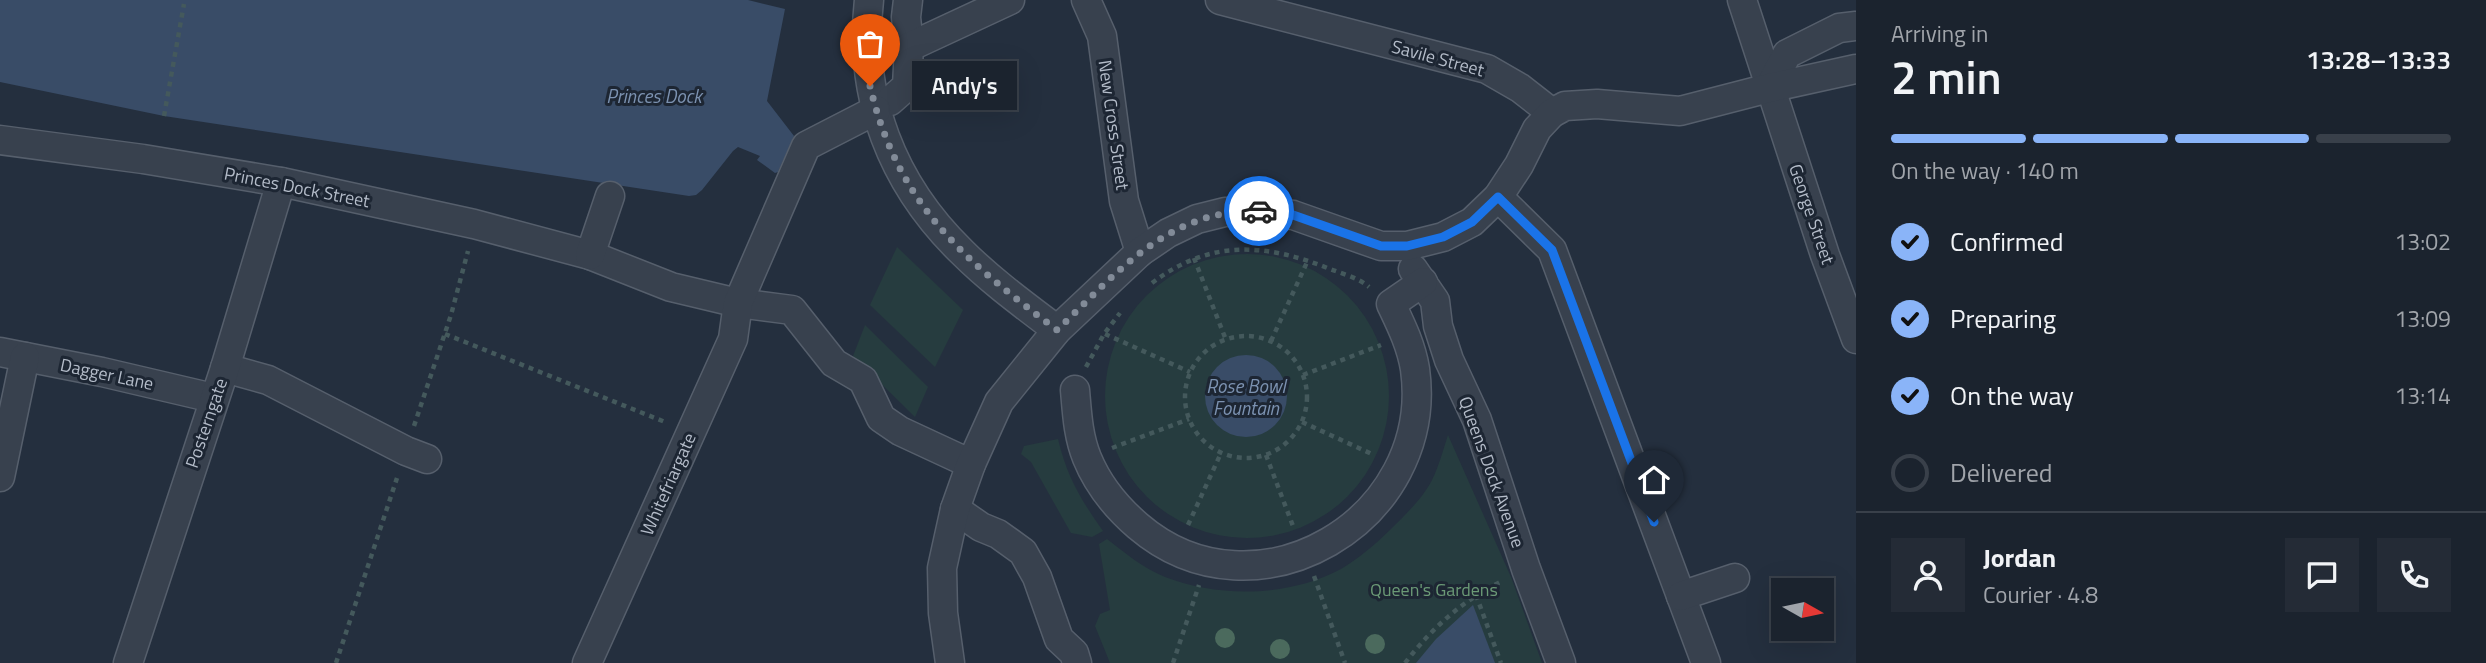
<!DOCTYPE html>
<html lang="en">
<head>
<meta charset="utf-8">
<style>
	body { margin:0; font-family:"Titillium Web",sans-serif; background:#242b36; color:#f1f3f6; height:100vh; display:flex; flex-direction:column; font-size:26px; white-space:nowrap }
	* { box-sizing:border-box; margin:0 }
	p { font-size:23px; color:#a0a4aa }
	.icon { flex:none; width:38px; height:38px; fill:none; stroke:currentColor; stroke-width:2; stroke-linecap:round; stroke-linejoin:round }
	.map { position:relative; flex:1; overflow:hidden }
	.side { display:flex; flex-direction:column; background:#1b232e; width:630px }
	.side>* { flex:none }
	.needle { width:46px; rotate:99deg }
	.tools { position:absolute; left:1771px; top:578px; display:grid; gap:14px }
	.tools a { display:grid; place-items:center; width:63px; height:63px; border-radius:0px; background:#1b232e; box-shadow:0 7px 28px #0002,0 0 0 2px #39404a; font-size:35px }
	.pin { position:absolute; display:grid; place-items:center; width:60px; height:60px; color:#fff; margin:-72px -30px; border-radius:50% 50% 50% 0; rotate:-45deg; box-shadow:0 0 7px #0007 }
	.pin .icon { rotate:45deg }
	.courier { position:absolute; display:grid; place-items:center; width:70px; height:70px; margin:-35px; border:5px solid #1a73e8; border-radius:50%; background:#fff; color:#222; box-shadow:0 2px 9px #0007 }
	.bubble { position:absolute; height:49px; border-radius:0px; background:#1b232e; box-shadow:0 7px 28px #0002,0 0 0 2px #39404a; font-size:23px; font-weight:600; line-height:49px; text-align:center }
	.headline em { font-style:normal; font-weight:600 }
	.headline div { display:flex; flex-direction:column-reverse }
	.headline { display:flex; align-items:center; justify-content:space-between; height:119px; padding:0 35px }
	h1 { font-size:46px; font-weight:600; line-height:52px }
	.bar { display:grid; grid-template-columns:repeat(4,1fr); gap:10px 7px; align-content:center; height:84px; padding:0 35px }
	.bar i { height:9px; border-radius:5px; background:#39404a }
	.bar .selected { background:#8ab4f8 }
	.bar p { grid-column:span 4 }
	.line { display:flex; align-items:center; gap:18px; padding:0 35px; border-top:2px solid #39404a }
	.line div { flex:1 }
	.round { display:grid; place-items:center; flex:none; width:74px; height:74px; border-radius:0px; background:#242b36 }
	ol { padding:0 35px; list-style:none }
	li { display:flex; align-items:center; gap:21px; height:77px }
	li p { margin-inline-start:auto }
	li .icon { padding:7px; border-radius:50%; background:#8ab4f8; color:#111; stroke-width:4 }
	li:last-child { color:#a0a4aa }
	li i { width:38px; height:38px; border:4px solid #39404a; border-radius:50% }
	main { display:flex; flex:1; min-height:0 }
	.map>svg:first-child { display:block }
</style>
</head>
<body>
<main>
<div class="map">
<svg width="1856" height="663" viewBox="0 0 1856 663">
	<rect width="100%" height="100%" fill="#242f3e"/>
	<g fill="#263c3f">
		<path d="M897,247l66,63 -28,57 -65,-62z"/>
		<circle cx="1247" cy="396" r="142"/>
		<path d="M865,325l63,62 -13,30 -62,-61z"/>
		<path d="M1448,435l63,142 31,86h-432l-15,-37 5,-12 10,-4 -11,-66 8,-5c18,14 36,29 58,38 54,21 124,20 176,-8 17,-10 36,-26 50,-40 14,-14 32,-31 41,-49 7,-14 11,-30 16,-45z"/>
		<path d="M1058,439c9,38 23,61 45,92l-11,6 -21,-4 -40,-71 -10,-8 3,-8z"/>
	</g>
	<g fill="#394c67">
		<path d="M0,0h748l37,9 -18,92 27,35 -16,36 -3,1 -18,-13 3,-4 -22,-9 -5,4 -31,39 -6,5 -7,1 -525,-80 -164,-34z"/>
		<circle cx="1246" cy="396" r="41"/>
		<path d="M1473,605l22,58h-79l20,-24z"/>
	</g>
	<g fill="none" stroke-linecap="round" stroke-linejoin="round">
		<g stroke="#565f6c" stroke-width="31">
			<g id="minor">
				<path d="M869,0c-11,97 23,184 93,252 29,29 62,53 95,78"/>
				<path d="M908,0l-2,17 3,30"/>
				<path d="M1086,0l16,36 22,165 16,51"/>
				<path d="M1220,0l267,69 33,19 32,25"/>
				<path d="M1742,0l83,255 31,84"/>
				<path d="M1769,88l18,-34 52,-26 17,-2"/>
				<path d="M890,101l17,-15 2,-39 101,-47"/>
				<path d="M0,140l143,19 138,23 193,42 116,31 81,32 67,16 54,7 42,53 29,17 18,38 19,13 71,33"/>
				<path d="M1498,197l54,53 154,413"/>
				<path d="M590,255l20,-59"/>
				<path d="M1413,269l22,32 3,25 11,34 28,60 49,149 35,94"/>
				<path d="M0,352l102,20 111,26"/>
				<path d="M225,368l43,12 138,71 21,8"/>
				<path d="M1075,390c2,23 3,46 12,68 11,27 29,49 51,68 118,101 298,-6 277,-157 -4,-24 -14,-44 -24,-65l32,-22"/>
				<path d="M0,477l25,-120"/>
				<path d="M955,509l26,18 17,7 25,18 14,25 22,62 15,14 3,10"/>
				<path d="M1681,596l54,-18"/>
				<path d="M128,663l97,-295 56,-186"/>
				<path d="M587,663l146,-324 5,-36 68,-157 70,-36"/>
				<path d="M950,663l-7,-50 -1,-45 13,-59 16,-45 28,-62 58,-72 83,-78 28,-19 29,-14 28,-7 31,-1 37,4 88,31h26l36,-9 29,-15 26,-25 21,-32 18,-36 15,-16 13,-7 32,-2 83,7 89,-23 87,-19"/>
			</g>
		</g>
		<g stroke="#44595c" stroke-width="4.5" stroke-dasharray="5 5" stroke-linecap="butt">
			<path d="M164,116l20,-112"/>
			<path d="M1194,258l32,82"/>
			<path d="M1152,283c58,-44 113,-40 178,-14 13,5 29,9 39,18"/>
			<path d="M445,334l220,88"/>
			<path d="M1105,334l85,38"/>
			<circle cx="1246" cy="397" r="61"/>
			<path d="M1271,341l37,-81"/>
			<path d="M1086,367l18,-33 16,-21"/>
			<path d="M1303,375l78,-30"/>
			<path d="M1302,422l72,33"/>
			<path d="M414,426l37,-111 17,-64"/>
			<path d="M1112,448l77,-29"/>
			<path d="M1266,455l27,71"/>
			<path d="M1188,525l33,-72"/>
			<path d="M1314,576l31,87"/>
			<path d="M1476,595l25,68"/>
			<path d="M336,663l61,-185"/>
			<path d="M1173,663l26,-78"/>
			<path d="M1405,663c26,-34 57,-62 95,-81"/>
		</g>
		<use href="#minor" stroke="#38414e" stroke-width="28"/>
	</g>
	<g fill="#4b6a5d">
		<circle cx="1225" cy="638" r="10"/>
		<circle cx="1375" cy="644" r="10"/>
		<circle cx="1280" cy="649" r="10"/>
	</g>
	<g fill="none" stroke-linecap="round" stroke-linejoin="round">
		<path stroke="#828b98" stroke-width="7" stroke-dasharray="0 12.6" d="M870,86c28,119 94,174 187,244 60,-57 111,-121 202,-119"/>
		<path stroke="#1a73e8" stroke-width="9" d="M1259,211l34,4 88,31h26l36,-9 29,-15 26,-25 54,53 102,272"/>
	</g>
	<g text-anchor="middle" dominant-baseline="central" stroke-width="6" stroke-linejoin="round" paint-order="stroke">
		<g font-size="18" fill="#b4bcc9" stroke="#1d2633">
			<text transform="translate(1438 58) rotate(15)">Savile Street</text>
			<text transform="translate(1114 125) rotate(82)">New Cross Street</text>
			<text transform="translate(297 187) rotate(11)">Princes Dock Street</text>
			<text transform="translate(1812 214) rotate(71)">George Street</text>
			<text transform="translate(107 374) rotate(12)">Dagger Lane</text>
			<text transform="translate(206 423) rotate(-71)">Posterngate</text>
			<text transform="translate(1492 472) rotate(70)">Queens Dock Avenue</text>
			<text transform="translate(668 484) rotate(-66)">Whitefriargate</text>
		</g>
		<g font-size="18" fill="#6b9a76" stroke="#1d2633">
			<text x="1434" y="589">Queen's Gardens</text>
		</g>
		<g font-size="19" font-style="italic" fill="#7c92b1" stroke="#1d2633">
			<text x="654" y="95">Princes Dock</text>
			<text x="1246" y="385">Rose Bowl<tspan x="1246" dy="22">Fountain</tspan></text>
		</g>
	</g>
</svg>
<div class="tools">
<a><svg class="needle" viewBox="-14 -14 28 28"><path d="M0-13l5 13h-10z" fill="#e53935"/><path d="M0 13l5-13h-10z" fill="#a0a4aa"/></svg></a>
</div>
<div class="pin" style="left:870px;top:86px;background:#ea580c"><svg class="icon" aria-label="bag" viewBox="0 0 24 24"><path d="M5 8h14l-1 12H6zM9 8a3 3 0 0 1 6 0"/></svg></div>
<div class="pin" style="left:1654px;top:522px;background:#1f2937"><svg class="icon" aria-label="home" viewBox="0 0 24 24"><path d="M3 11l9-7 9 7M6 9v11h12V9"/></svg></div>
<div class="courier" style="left:1259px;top:211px"><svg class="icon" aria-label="car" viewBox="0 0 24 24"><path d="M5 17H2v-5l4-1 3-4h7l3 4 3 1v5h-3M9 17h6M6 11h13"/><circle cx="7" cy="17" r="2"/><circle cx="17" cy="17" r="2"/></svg></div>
<div class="bubble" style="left:912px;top:61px;width:105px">Andy's</div>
</div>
<section class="side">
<div class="headline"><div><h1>2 min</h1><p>Arriving in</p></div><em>13:28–13:33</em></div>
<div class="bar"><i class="selected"></i><i class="selected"></i><i class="selected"></i><i></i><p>On the way · 140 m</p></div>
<ol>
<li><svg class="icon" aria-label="check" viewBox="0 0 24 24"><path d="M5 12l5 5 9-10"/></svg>Confirmed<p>13:02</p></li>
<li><svg class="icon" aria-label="check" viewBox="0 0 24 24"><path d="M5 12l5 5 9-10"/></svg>Preparing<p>13:09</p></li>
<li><svg class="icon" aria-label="check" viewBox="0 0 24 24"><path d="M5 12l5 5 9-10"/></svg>On the way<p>13:14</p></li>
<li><i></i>Delivered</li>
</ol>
<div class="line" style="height:126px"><a class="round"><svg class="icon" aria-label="person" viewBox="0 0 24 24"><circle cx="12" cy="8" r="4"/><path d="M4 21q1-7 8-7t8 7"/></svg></a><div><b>Jordan</b><p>Courier · 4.8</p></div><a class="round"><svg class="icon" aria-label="chat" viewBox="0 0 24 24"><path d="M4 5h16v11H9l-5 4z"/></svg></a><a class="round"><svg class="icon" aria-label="phone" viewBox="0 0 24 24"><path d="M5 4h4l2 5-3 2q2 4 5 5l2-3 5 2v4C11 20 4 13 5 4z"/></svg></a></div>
</section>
</main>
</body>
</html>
